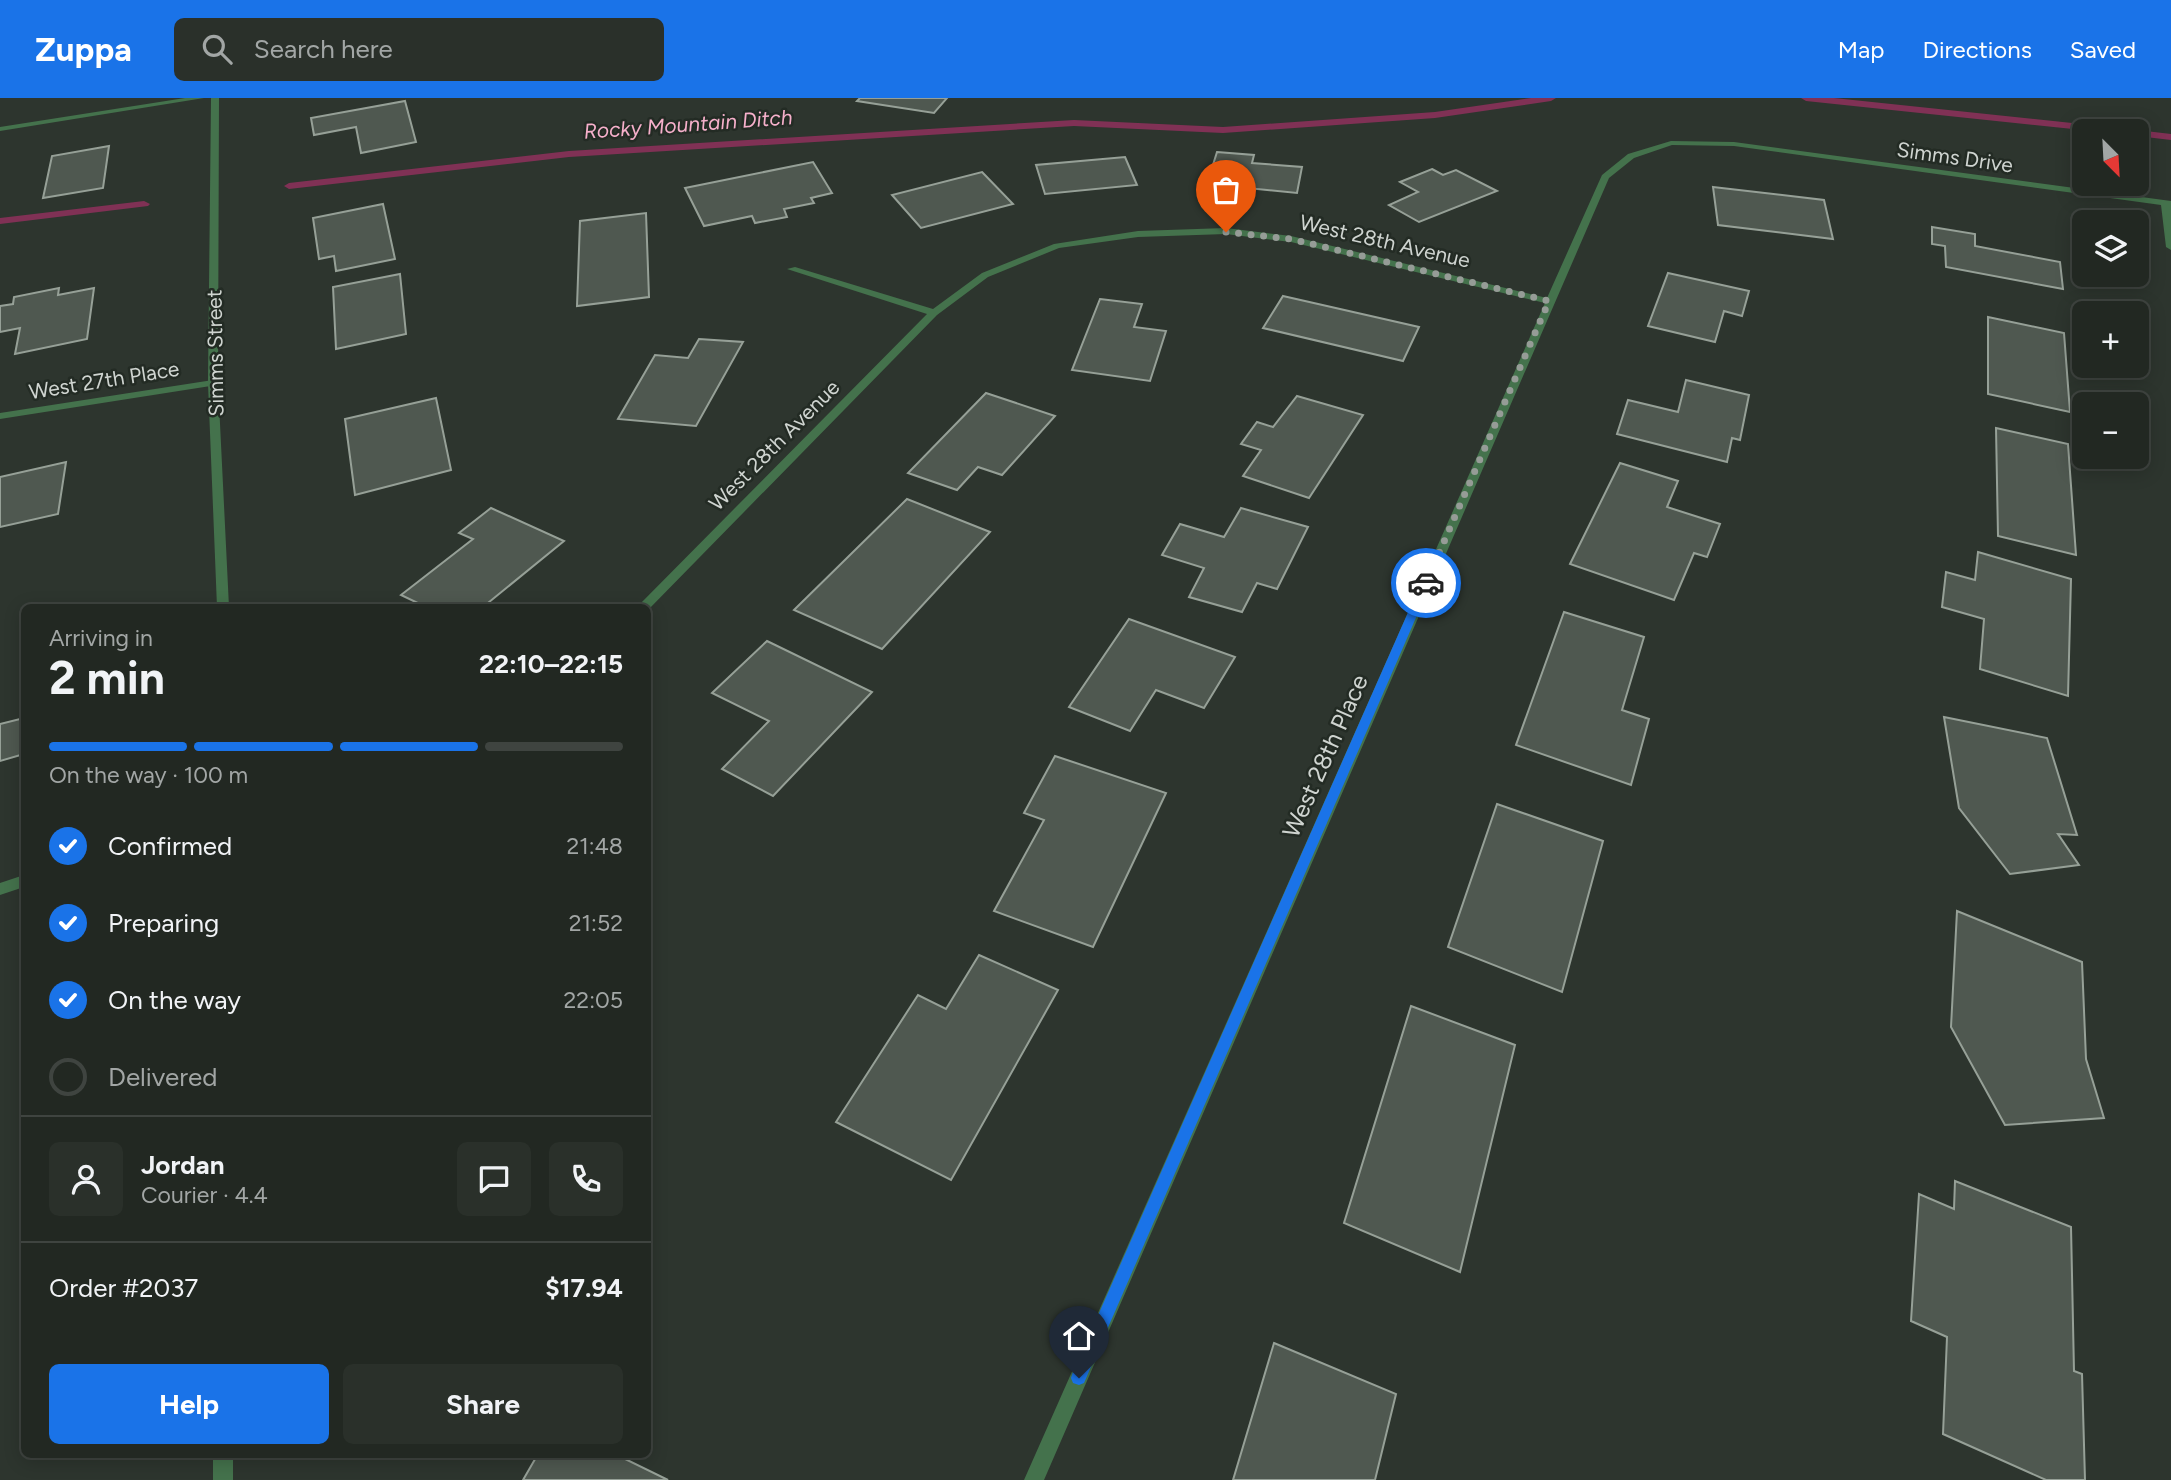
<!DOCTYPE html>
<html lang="en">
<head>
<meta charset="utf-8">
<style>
	body { margin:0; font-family:Figtree,sans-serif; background:#2a302a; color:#f1f3f6; height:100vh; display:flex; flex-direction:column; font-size:26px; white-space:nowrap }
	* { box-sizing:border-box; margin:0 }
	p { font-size:23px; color:#a2a6a5 }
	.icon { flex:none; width:38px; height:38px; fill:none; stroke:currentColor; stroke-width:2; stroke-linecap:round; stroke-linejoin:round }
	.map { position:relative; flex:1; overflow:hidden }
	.panel { position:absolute; left:21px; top:506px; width:630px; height:854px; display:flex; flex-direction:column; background:#222822; border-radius:10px; box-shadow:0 4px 18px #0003,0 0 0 2px #3f4440 }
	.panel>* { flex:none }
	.needle { width:46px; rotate:156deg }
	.fabs { position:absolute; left:2072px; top:21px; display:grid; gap:14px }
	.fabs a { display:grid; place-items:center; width:77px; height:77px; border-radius:10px; background:#222822; box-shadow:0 4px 18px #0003,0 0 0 2px #3f4440; font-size:35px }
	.pin { position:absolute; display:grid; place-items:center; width:60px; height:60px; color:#fff; margin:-72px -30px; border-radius:50% 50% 50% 0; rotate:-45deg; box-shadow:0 0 7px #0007 }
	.pin .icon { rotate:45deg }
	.courier { position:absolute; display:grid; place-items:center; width:70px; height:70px; margin:-35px; border:5px solid #1a73e8; border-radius:50%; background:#fff; color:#222; box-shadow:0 2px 9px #0007 }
	.overview em { font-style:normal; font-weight:700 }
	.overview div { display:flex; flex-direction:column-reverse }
	.overview { display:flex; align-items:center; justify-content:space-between; height:119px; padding:0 28px }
	h1 { font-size:46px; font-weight:700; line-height:52px }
	.bar { display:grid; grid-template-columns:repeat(4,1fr); gap:10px 7px; align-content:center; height:84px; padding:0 28px }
	.bar i { height:9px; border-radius:5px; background:#3f4440 }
	.bar .on { background:#1a73e8 }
	.bar p { grid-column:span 4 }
	.line { display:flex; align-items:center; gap:18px; padding:0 28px; border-top:2px solid #3f4440 }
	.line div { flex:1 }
	.round { display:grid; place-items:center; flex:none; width:74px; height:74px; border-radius:10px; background:#2a302a }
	ol { padding:0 28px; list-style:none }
	li { display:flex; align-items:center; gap:21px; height:77px }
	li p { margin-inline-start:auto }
	li .icon { padding:7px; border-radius:50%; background:#1a73e8; color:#fff; stroke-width:4 }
	li:last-child { color:#a2a6a5 }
	li i { width:38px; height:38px; border:4px solid #3f4440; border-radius:50% }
	.button { display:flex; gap:14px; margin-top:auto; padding:14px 28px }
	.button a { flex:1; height:80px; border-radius:10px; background:#1a73e8; color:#fff; font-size:28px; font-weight:700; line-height:80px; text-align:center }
	.button a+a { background:#2a302a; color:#f1f3f6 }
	header { display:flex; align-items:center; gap:42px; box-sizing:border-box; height:98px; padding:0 35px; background:#1a73e8; color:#fff }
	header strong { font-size:33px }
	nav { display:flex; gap:38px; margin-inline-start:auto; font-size:24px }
	.search { width:490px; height:63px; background:#2a302a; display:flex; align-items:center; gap:18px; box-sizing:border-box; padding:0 24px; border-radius:10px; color:#a2a6a5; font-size:26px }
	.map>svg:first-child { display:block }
</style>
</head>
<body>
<header>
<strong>Zuppa</strong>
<div class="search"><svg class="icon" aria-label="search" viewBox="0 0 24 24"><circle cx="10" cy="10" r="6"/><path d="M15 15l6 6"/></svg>Search here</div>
<nav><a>Map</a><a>Directions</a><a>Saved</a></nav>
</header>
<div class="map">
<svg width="2171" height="1382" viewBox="0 0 2171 1382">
	<rect width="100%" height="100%" fill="#2d352e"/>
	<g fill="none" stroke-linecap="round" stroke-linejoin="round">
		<g fill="#803155" fill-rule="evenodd">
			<path d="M1531,0h25l-5,3 -116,17 -212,15 -149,-7 -505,31 -280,32 -5,-3 5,-3 280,-32 505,-31 149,7 212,-15z"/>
			<path d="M1801,0h33l285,30 5,3h-32l-286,-30z"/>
			<path d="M2137,32l34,4v6l-34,-4v-5h-4z"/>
			<path d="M144,103l6,3 -2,2 -148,18v-6z"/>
		</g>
	</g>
	<g fill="#4f5850" stroke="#96a097" stroke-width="2">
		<path d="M860,0h87l-13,15 -77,-12z"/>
		<path d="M405,3l11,41 -55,11 -5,-26 -42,8 -3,-17z"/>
		<path d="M109,48l-6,42 -60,10 9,-42z"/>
		<path d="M1217,54l37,3 -2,8 50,4 -5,26 -90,-9z"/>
		<path d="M1125,59l12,28 -92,9 -9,-29z"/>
		<path d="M813,64l19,31 -21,5 3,5 -30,6 3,8 -32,6 -3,-7 -48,10 -19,-38z"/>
		<path d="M1432,71l11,6 13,-5 41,21 -78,31 -30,-17 29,-13 -18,-10z"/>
		<path d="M982,74l31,32 -92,24 -29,-33z"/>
		<path d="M1713,89l111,13 9,39 -115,-14z"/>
		<path d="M383,106l12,55 -59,12 -2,-15 -15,3 -6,-41z"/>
		<path d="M646,115l3,84 -72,9 3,-85z"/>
		<path d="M1932,129l43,7v12l85,16 3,27 -117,-22 -1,-21 -13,-2z"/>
		<path d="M1668,175l81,18 -7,25 -18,-5 -9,31 -67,-16z"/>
		<path d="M400,176l6,60 -70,15 -3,-62z"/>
		<path d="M59,190l-1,7 36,-7 -7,51 -72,15 5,-26 -20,4v-26l13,-2 1,-7z"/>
		<path d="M1283,198l136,31 -16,34 -140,-33z"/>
		<path d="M1100,201l42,5 -8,23 32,4 -16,50 -78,-11z"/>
		<path d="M1988,219l76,16 6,79 -82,-18z"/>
		<path d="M699,241l44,3 -47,84 -78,-7 37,-64 33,3z"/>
		<path d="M1686,282l63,15 -9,45 -8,-2 -5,24 -110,-28 11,-34 50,12z"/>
		<path d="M986,295l69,23 -53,59 -24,-8 -21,23 -49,-17z"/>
		<path d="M1297,298l66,19 -54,83 -66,-22 18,-26 -20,-6 16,-22 16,5z"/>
		<path d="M436,300l15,72 -96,25 -10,-76z"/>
		<path d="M1996,330l72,16 8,111 -78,-19z"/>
		<path d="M66,364l-8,52 -58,13v-50z"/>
		<path d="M1620,365l58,18 -11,26 53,17 -13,33 -13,-4 -20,47 -104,-36z"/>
		<path d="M907,401l83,33 -108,117 -88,-39z"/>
		<path d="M491,410l73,33 -81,66h-57l-25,-12 72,-56 -14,-6z"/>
		<path d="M1241,410l67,19 -31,62 -20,-6 -15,29 -53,-15 15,-29 -42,-13 18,-31 44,13z"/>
		<path d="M1978,454l93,27 -3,117 -88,-27 4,-50 -42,-12 4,-35 29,8z"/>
		<path d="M1564,514l80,25 -22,73 27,9 -18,66 -115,-40z"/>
		<path d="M1129,521l106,38 -31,51 -48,-18 -26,41 -61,-24z"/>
		<path d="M767,543l105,51 -99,104 -51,-27 47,-48 -57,-28z"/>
		<path d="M1944,619l103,21 30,97 -19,-1 21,31 -69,9 -51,-66z"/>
		<path d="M24,620v36l-24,7v-37z"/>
		<path d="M1055,658l111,37 -73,154 -99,-36 50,-91 -20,-7z"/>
		<path d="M1497,706l106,37 -41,151 -114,-45z"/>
		<path d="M1957,813l125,51 4,97 18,59 -99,7 -54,-98z"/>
		<path d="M979,857l79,35 -107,190 -115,-58 82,-127 28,14z"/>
		<path d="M1411,908l104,39 -55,227 -116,-49z"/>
		<path d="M1955,1083l116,46 3,144 8,3 3,106h-39l-103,-46 4,-97 -36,-16 8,-127 35,15z"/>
		<path d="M1274,1245l122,51 -21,86h-142z"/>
		<path d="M538,1356h77l53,26h-145z"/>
	</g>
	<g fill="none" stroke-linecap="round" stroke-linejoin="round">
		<g fill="#44724c" fill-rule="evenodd">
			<path d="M185,0h19l-204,33v-4z"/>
			<path d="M1671,43l63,1 437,59v49l-5,-3 -5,-42 -427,-59 -62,-1 -38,13 -25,20 -565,1302h-20l521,-1177 -254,-61 -65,-8 -88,3 -79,11 -71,29 -51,38 -289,295v-3h-11l290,-293 -140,-45 8,-2 138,42 49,-36 72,-29 84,-13 88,-3 65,8 256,62 55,-123 26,-21z"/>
			<path d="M213,282l5,3 -1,2 -217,34v-6z"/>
			<path d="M24,777v12l-24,8v-12z"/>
		</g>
		<g fill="#44724c" fill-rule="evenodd">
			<path d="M211,0h8l-1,285 11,224h-12l-9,-224z"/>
			<rect x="213" y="1356" width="20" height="26"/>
		</g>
	</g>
	<path fill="#1a73e8" d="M1426,481l5,4 -347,800 -5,2 -6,-2 -2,-5 2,-6 348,-789z"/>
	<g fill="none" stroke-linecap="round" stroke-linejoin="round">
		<path stroke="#969c97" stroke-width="7" stroke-dasharray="0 12.6" d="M1226,134l65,7 258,62 -123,282"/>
	</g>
	<g text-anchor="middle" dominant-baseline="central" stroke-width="5" stroke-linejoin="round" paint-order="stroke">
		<g font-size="21" font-style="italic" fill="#f6b0cb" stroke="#232b24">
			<text transform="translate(688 26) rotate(-4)">Rocky Mountain Ditch</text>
		</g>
		<g font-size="21" fill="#cfd4d0" stroke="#232b24">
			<text transform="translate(1955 59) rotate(8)">Simms Drive</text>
			<text transform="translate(1385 143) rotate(13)">West 28th Avenue</text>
			<text transform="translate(215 255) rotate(-91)">Simms Street</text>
			<text transform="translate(104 282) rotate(-9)">West 27th Place</text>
			<text transform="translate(774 347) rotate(-45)">West 28th Avenue</text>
		</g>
		<g font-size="24" fill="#cfd4d0" stroke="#232b24">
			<text transform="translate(1325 658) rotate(-66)">West 28th Place</text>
		</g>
	</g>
</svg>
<div class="fabs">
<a><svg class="needle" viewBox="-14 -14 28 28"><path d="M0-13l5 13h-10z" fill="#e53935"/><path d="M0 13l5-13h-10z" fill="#a2a6a5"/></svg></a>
<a><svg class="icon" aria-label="layers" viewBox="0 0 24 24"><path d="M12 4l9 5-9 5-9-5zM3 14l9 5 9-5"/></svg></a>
<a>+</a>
<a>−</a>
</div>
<div class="pin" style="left:1226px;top:134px;background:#ea580c"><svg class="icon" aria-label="bag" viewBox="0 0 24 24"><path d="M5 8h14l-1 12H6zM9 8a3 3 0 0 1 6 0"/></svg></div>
<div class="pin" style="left:1079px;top:1280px;background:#1f2937"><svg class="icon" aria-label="home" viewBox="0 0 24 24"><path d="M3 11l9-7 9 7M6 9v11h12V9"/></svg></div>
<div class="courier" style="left:1426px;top:485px"><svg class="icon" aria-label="car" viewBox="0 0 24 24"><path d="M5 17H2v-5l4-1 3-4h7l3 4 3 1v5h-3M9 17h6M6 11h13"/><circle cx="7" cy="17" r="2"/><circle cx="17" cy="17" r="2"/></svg></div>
<section class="panel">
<div class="overview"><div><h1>2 min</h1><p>Arriving in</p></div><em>22:10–22:15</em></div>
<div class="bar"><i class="on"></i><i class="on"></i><i class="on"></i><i></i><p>On the way · 100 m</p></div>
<ol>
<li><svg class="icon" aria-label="check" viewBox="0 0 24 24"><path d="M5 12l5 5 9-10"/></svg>Confirmed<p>21:48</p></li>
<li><svg class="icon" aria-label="check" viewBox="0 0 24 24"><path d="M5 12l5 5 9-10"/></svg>Preparing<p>21:52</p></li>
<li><svg class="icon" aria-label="check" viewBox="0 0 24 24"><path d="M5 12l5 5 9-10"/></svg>On the way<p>22:05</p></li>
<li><i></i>Delivered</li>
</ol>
<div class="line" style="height:126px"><a class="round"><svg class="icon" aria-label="person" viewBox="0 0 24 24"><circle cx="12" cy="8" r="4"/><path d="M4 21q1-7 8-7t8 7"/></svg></a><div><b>Jordan</b><p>Courier · 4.4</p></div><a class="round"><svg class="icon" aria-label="chat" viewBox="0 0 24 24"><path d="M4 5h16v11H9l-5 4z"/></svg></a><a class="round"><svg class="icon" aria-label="phone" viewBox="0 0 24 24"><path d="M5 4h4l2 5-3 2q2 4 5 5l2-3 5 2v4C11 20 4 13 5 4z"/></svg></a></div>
<div class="line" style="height:91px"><div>Order #2037</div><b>$17.94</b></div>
<div class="button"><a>Help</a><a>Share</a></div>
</section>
</div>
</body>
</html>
